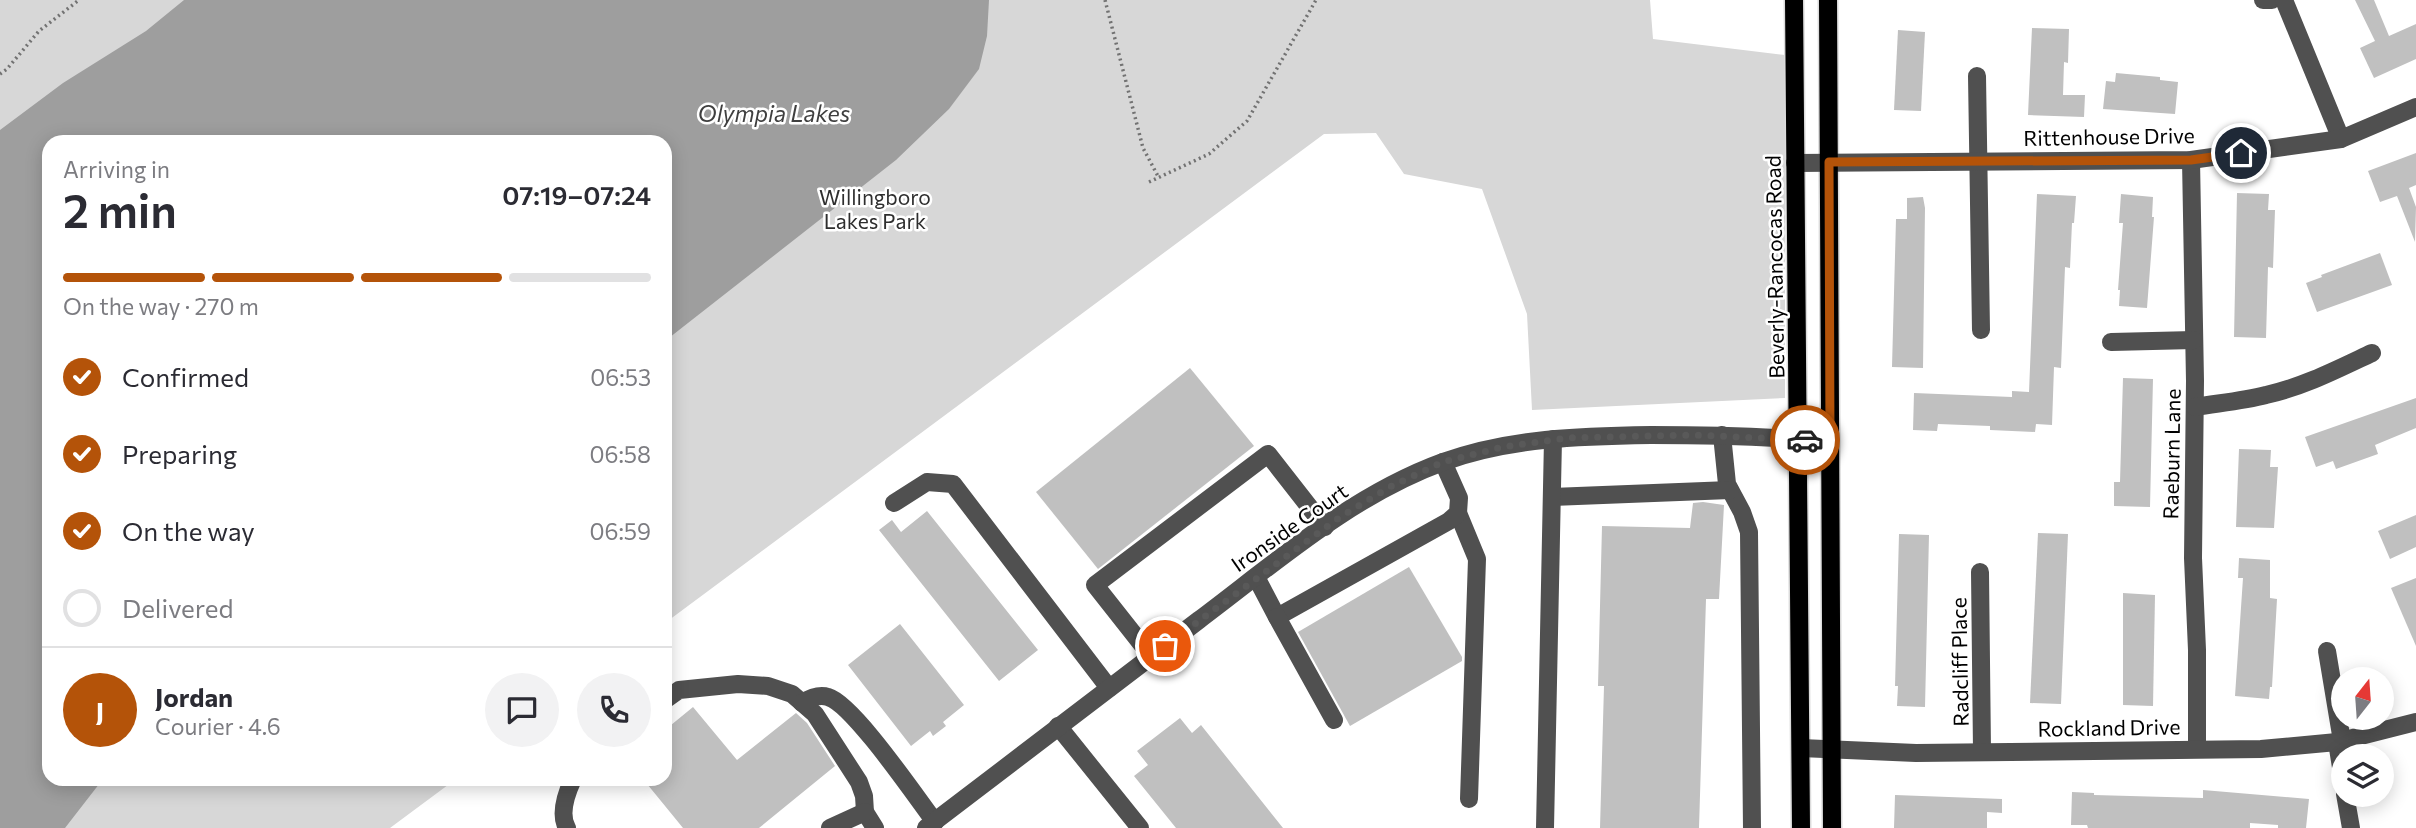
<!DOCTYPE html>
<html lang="en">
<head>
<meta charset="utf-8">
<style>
	body { margin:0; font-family:Commissioner,sans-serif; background:#f2f2f3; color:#2b2b33; height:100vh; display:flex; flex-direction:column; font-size:26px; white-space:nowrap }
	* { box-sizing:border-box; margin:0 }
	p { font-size:23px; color:#7c7c81 }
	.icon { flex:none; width:38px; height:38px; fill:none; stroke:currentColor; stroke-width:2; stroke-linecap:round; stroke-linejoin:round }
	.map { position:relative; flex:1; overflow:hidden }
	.details { position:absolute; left:42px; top:135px; width:630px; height:651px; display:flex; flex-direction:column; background:#fff; border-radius:21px; box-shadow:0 4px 18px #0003 }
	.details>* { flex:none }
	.needle { width:46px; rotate:17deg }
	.tools { position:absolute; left:2331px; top:667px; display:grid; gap:14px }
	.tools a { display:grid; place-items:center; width:63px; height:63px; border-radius:50%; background:#fff; box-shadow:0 4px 18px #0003; font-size:35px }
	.pin { position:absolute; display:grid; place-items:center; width:60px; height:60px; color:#fff; margin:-30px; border:4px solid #fff; border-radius:50%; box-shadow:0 2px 7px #0007 }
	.courier { position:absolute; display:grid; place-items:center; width:70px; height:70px; margin:-35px; border:5px solid #b45309; border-radius:50%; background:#fff; color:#222; box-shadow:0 2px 9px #0007 }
	.headline em { font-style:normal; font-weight:600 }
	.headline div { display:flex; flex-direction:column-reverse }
	.headline { display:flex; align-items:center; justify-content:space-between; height:119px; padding:0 21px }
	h1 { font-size:46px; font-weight:600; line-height:52px }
	.bar { display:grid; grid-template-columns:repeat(4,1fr); gap:10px 7px; align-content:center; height:84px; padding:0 21px }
	.bar i { height:9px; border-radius:5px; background:#e1e1e2 }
	.bar .selected { background:#b45309 }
	.bar p { grid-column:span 4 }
	.line { display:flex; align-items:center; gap:18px; padding:0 21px; border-top:2px solid #e1e1e2 }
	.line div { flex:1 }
	.round { display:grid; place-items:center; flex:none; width:74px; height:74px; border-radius:37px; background:#f2f2f3 }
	ol { padding:0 21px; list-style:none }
	li { display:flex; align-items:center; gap:21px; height:77px }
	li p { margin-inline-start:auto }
	li .icon { padding:7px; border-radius:50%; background:#b45309; color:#fff; stroke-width:4 }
	li:last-child { color:#7c7c81 }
	li i { width:38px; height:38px; border:4px solid #e1e1e2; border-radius:50% }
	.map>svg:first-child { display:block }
</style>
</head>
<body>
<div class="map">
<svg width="2416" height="828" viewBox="0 0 2416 828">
	<rect width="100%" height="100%" fill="#fff"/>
	<path fill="#d7d7d7" d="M0,0h1650l3,39 132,16v343l-253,12 -5,-96 -45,-125 -78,-15 -28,-41 -52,1 -659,489v-481h-616v637h407l-66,49h-390z"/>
	<path fill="#9e9e9e" d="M184,0h805l-2,36 -8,33 -30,40 -53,51 -231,181v-199h-616v637h54l-38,49h-65v-698l63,-47 83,-52z"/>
	<g fill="#c0c0c0">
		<path d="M2355,0h19l15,36 27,-12v35l-42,19 -14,-30 15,-7z"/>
		<path d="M2032,28l37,1 -1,34 -4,-1 -1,33h22l-1,22 -56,-2z"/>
		<path d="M1898,30l27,2 -4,79 -27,-1z"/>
		<path d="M2116,73l44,4v3l18,2 -3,32 -72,-5 3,-28 9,1z"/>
		<path d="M2416,153v32l-7,3 7,19 -1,35 -18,-46 -17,6 -12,-31z"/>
		<path d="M2237,193l32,1 -1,16h7l-2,58 -5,-1 -2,71 -32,-1z"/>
		<path d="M2037,194l39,2 -2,27h-2l-2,45 -5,-1 -4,101 -7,-1 -2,58 -16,-1 -1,8 -45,-2v-4l-52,-2 -1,7 -24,-1 1,-37 98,4v-6l17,1z"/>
		<path d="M2121,194l32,3 -1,20h2l-7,91 -28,-2 1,-16h-2l5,-67h-4z"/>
		<path d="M1923,197l2,11 -2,160 -31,-1 4,-148h11v-21z"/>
		<path d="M2380,253l12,32 -75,27 -11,-29 16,-6 -1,-2z"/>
		<path d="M1190,368l64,78 -156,123 -62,-77z"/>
		<path d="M2123,378l30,1 -3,128 -36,-1v-24h6z"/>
		<path d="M2416,398v30l-41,17 3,9 -42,15 -3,-8 -17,6 -11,-30z"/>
		<path d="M2239,449l32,1 -1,17h8l-4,61 -38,-1z"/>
		<path d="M1703,502l21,3 -5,94h-13l-7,229h-99l4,-142h-6l4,-160 88,2 3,-25z"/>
		<path d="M927,511l111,139 -39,31 -120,-151 13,-10 9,12z"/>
		<path d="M2416,515v32l-26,12 -12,-28z"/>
		<path d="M2038,533l30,1 -7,170 -31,-1z"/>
		<path d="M1899,534l30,1 -4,172 -28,-1 1,-20h-3z"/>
		<path d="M2239,558l31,2v38l7,1 -5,88h-2l-1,12 -34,-3 8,-118h-5z"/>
		<path d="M1409,567l53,90v4l-112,65 -52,-94z"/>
		<path d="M2416,578v68l-25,-58z"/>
		<path d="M2123,593l32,2 -2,111 -30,-1z"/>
		<path d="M900,624l64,81 -21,17 3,4 -13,10 -3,-5 -19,15 -63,-81z"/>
		<path d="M693,707l44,53 59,-47 11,10 28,43 -76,62h-76l-40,-49h22v-49z"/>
		<path d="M1180,718l12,15 9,-8 82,103h-107l-42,-52 14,-11 -11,-14z"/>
		<path d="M2203,790l106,9 -3,29h-28v-3l-28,-2v5h-162l-1,-3h-16l1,-33 22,1v2l109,3z"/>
		<path d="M1895,795l107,4v14l-15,-1v16h-93z"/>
	</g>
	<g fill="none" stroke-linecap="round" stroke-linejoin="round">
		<g stroke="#dbdbdb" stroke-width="21">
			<g id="major">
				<path d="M1794,0l7,828"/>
				<path d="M1828,0l4,828"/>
			</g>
		</g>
		<g stroke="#727272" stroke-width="3.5" stroke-dasharray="2 3.5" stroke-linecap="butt">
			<path d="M1105,0l38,148 16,30"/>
			<path d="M0,74l7,-5 32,-38 40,-31"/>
			<path d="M1149,182l60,-28 38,-33 69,-121"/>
		</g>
		<g stroke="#505050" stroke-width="18">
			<path d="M2263,0h9"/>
			<path d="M2284,0l57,139"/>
			<path d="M1977,76l4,254"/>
			<path d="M2191,160l4,221 -2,177 4,92v99"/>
			<path d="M1795,163l396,-3 150,-21 75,-32"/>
			<path d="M2111,342l83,-2"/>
			<path d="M2195,407c24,-4 48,-6 71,-12 37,-8 72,-26 106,-42"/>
			<path d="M1722,435l5,49 15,28 7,20 3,296"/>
			<path d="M1552,497l178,-7"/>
			<path d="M894,503l33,-21 26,2 156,204"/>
			<path d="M1458,513l19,46 -8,240"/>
			<path d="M1980,572l2,179"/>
			<path d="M1256,577l21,40 172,-96 9,-8 1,-15 -16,-36"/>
			<path d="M1277,617l57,103"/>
			<path d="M2327,651l15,90"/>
			<path d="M1151,656l-56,-71 173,-131 57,73"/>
			<path d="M665,700l14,-10 59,-6 30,2 24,8 23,20 44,68 5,14 1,16 10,16"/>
			<path d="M802,703c8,-5 17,-9 26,-6 25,7 88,100 107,125"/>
			<path d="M1058,726l82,102"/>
			<path d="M2337,742l6,38"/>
			<path d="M1801,748l115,5 345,-4 76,-7 79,-20"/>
			<path d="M2345,794l6,34"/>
			<path d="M567,828c-8,-14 0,-36 6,-49"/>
			<path d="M830,828l35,-16"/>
			<path d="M926,828c91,-70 182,-139 273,-208 76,-57 153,-125 244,-158 66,-24 138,-26 208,-27 60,0 120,1 179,7"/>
			<path d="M1545,828l8,-389"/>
		</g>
		<use href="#major" stroke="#000" stroke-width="18"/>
	</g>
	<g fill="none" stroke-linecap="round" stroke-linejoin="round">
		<path stroke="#595959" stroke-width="7" stroke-dasharray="0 12.6" d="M1165,646l175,-129 50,-30 53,-25 60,-15 63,-9 128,-3 111,5"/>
		<path stroke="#b45309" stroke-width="9" d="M1805,440l25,2 -1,-280 362,-2 50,-7"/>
	</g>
	<g text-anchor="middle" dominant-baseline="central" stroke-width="5" stroke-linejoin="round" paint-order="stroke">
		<g font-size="21" fill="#000" stroke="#fff">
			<text transform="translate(2109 136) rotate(-1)">Rittenhouse Drive</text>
			<text transform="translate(1774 267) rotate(-91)">Beverly-Rancocas Road</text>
			<text transform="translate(2171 454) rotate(-89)">Raeburn Lane</text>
			<text transform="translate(1289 527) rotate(-35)">Ironside Court</text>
			<text transform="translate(1959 662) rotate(-91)">Radcliff Place</text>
			<text transform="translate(2109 727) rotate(-1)">Rockland Drive</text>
		</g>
		<g font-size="21" fill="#2e2e2e" stroke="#fff">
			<text x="875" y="196">Willingboro<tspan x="875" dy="24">Lakes Park</tspan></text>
		</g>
		<g font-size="23" font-style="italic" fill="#3f3f3f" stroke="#fff">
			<text x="774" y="113">Olympia Lakes</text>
		</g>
	</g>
</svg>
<div class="tools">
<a><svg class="needle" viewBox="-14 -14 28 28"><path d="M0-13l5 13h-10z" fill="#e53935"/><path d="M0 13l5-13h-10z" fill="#7c7c81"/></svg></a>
<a><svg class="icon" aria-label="layers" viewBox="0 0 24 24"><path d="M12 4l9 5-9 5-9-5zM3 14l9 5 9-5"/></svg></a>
</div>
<div class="pin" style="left:1165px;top:646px;background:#ea580c"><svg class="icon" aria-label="bag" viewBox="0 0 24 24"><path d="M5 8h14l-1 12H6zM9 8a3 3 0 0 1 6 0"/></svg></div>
<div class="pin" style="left:2241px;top:153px;background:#1f2937"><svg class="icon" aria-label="home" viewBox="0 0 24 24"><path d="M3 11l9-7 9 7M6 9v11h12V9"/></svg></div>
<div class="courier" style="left:1805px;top:440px"><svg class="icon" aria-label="car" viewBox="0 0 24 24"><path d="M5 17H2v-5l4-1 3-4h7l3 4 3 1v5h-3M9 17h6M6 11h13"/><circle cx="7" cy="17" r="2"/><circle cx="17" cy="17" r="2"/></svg></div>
<section class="details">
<div class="headline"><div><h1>2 min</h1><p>Arriving in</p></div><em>07:19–07:24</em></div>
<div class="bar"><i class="selected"></i><i class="selected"></i><i class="selected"></i><i></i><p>On the way · 270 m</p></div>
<ol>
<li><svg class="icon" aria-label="check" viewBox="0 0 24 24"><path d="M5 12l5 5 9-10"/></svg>Confirmed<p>06:53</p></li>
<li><svg class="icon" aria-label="check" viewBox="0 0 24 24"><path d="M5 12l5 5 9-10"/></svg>Preparing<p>06:58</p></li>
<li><svg class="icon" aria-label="check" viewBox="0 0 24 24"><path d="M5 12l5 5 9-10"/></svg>On the way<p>06:59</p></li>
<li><i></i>Delivered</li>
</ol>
<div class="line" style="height:126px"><b class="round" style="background:#b45309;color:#fff">J</b><div><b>Jordan</b><p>Courier · 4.6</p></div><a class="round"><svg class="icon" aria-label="chat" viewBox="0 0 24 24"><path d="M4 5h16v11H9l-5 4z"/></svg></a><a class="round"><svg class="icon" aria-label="phone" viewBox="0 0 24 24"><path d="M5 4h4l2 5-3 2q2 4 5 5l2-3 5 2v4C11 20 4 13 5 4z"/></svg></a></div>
</section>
</div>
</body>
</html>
